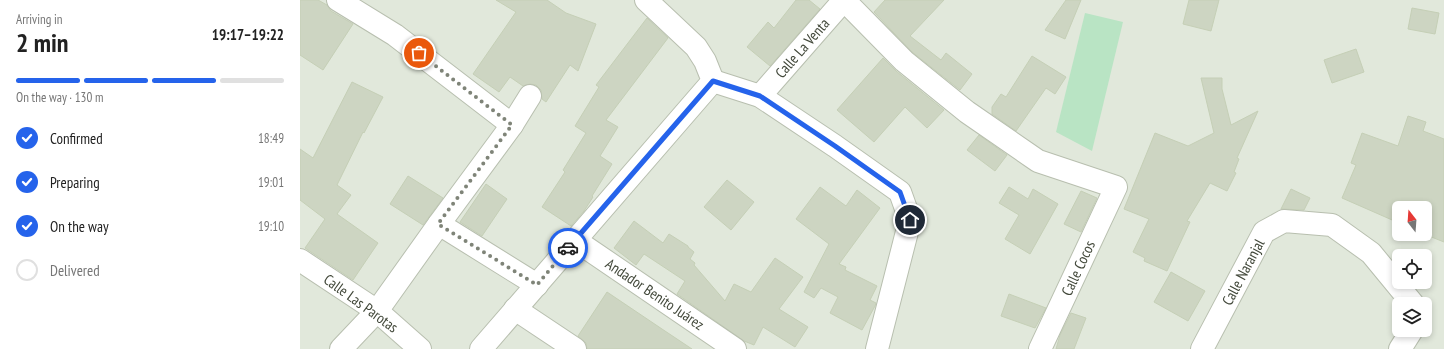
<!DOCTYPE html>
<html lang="en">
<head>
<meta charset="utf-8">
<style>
	body { margin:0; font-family:"PT Sans Narrow",sans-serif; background:#f6f6f6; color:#222; height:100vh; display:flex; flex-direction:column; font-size:15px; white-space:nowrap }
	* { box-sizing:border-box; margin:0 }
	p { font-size:13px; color:#767676 }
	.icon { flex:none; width:22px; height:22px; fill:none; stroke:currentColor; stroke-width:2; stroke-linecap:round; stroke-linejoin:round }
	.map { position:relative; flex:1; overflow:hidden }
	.details { display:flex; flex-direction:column; background:#fff; width:300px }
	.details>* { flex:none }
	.needle { width:26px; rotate:343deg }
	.fabs { position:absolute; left:1092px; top:201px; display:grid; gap:8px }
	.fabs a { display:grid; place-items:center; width:40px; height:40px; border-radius:6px; background:#fff; box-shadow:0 2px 6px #0003; font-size:20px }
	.pin { position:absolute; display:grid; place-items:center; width:34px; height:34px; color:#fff; margin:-17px; border:2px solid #fff; border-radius:50%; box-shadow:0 1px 4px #0007 }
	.courier { position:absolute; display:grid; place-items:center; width:40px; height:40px; margin:-20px; border:3px solid #2563eb; border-radius:50%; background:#fff; color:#222; box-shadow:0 1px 5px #0007 }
	.head em { font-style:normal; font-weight:700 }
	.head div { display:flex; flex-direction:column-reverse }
	.head { display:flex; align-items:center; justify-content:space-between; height:68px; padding:0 16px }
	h1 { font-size:26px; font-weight:700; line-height:30px }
	.bar { display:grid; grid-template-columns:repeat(4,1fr); gap:6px 4px; align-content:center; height:48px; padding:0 16px }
	.bar i { height:5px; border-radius:3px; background:#e0e0e0 }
	.bar .selected { background:#2563eb }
	.bar p { grid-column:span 4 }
	ol { padding:0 16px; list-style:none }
	li { display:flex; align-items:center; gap:12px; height:44px }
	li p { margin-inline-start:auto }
	li .icon { padding:4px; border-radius:50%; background:#2563eb; color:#fff; stroke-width:4 }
	li:last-child { color:#767676 }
	li i { width:22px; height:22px; border:2px solid #e0e0e0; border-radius:50% }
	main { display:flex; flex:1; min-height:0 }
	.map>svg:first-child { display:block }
</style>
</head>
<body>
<main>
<section class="details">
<div class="head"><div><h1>2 min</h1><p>Arriving in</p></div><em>19:17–19:22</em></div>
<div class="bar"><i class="selected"></i><i class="selected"></i><i class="selected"></i><i></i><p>On the way · 130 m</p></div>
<ol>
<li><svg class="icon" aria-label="check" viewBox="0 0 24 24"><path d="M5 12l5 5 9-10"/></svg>Confirmed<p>18:49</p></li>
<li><svg class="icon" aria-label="check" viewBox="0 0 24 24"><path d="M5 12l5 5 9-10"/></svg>Preparing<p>19:01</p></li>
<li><svg class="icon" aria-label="check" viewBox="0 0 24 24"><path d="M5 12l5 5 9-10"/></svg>On the way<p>19:10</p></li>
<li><i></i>Delivered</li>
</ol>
</section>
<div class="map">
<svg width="1144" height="349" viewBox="0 0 1144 349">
	<rect width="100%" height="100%" fill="#f0f4ec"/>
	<path fill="#e1e8db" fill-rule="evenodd" d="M0,0h1144v349h-1144zM1099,208h26v26h-26zM1099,256h26v26h-26zM1099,304h26v26h-26z"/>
	<path fill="#b9e4c4" d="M785,13l38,9 -31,129 -36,-19z"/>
	<g fill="#cdd5c2" stroke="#c5cfb6">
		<path d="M0,0h18l9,5 4,6 22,13 -30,46 -23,-15z"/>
		<path d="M196,0h51l19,13 30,11 -18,47 -8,-6 -24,37 -4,-3 -1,-9 -5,-5 -6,-1 -7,2 -13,-9 -11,15 -26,-18 43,-62z"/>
		<path d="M496,0h13l11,9 -50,57 -23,-19 21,-25 6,6z"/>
		<path d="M585,0h59l-34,36 31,24 5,-7 26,21 -12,16 -48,-38 -38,-40z"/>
		<path d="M766,0h15l-16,39 -20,-9z"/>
		<path d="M889,0h30l-8,31 -28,-7z"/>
		<path d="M1112,8l27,5 -4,21 -27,-5z"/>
		<path d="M347,18l21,20 -62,82 12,7 -18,29 12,8 -20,32 1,1 -9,14 -13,15 -29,-19 23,-35 -2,-2 23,-37 -11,-7 24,-39 -3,-2z"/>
		<path d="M1056,49l8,23 -32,11 -8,-23z"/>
		<path d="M732,56l34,21 -11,17 -9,-6 -30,43 -24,-17v-7l9,-13 5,3z"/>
		<path d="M583,58l13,13 48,39 -17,18 -22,-21 -31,35 -37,-32z"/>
		<path d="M901,78h21v11l9,36 27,-14 -21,47 2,1 -5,13 2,1 -9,18 -17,-8 -23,38 3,1 -23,49 -23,-10 1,-3 -12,-6 16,-33 -25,-10 31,-76 33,13 26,-13z"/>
		<path d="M52,82l31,15 -19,36 -1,-1 -26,53 14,10 -14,19 41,29 -25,37 -48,-32 20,-29 -25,-19v-51l13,9z"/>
		<path d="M1108,116l18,6 -3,9 21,8v103l-20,-8 1,-26h-26v15l-57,-25 14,-33 -5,-2 11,-30 36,13z"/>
		<path d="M679,135l28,20 -12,16 -28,-21z"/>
		<path d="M108,176l35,22 -20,27 -33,-21z"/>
		<path d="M427,180l27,22 -23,28 -27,-23z"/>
		<path d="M186,184l21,15 -25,37 -22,-14z"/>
		<path d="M520,187l26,19 11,-16 23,18 -41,56 7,3 -1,3 32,16 -7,14 6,3 -1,3 -13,24 -32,-17 8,-16 -17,-9 -7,10 -10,-6 25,-48 -33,-25z"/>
		<path d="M709,187l19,12 5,-10 25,15 -28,50 -25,-15 14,-24 -20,-12z"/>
		<path d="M991,189l19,9 -6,12 -23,-1z"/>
		<path d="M781,191l16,7 -16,34 -17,-8z"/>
		<path d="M334,221l29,22 6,-9 19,12v1l6,5 -4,7 5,4 -1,2 31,36 9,-17 17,8 24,-34 28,19 -24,32 29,18 -13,20 -32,-20 -9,18 -10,-4 -67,-47 8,-13 -41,-27 -8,11 -22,-17z"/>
		<path d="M871,272l34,19 -17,30 -34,-19z"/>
		<path d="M307,292l55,37 30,20h-105l-1,-6 -8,-7z"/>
		<path d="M709,294l37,14 -11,20 -34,-12z"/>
		<path d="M771,313l15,5 -12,31h-18l4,-14z"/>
	</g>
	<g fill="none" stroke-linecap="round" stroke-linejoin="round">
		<g stroke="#b8bfaf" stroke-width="24">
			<g id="minor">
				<path d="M38,0l57,35 117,90"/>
				<path d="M544,0l60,61 63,51 71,49 78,26 -76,162"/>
				<path d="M413,81l47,15 75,50 65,46 10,28 -33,129"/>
				<path d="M460,96l84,-96"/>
				<path d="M139,224l98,61"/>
				<path d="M275,240l160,109"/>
				<path d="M0,260l77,51 43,38"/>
				<path d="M215,309l60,40"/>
				<path d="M41,349l36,-38 62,-87 73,-99 18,-29"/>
				<path d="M181,349l232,-268 -8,-20 -9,-14 -50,-47"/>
				<path d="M902,349l62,-117 20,-11 48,4 39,28 42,51"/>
				<path d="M1100,349l12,-19"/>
			</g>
		</g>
		<use href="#minor" stroke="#fff" stroke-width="22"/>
	</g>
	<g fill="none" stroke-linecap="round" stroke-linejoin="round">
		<path stroke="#7f8478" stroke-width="4" stroke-dasharray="0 7.2" d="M119,53l93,72 -74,99 99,61 31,-37"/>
		<path stroke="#2563eb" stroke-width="5" d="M268,248l145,-167 47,15 75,50 65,46 10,28"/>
	</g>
	<g text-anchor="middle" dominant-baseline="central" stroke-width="3" stroke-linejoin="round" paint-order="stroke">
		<g font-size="15" fill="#42483a" stroke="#fff">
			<text transform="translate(502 48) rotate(-49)">Calle La Venta</text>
			<text transform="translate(778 268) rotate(-65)">Calle Cocos</text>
			<text transform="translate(943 272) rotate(-62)">Calle Naranjal</text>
			<text transform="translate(355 294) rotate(34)">Andador Benito Juárez</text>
			<text transform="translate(61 303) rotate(36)">Calle Las Parotas</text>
		</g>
	</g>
</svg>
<div class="fabs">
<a><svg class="needle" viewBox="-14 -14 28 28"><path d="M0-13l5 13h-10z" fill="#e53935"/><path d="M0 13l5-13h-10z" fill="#767676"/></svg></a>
<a><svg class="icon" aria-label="locate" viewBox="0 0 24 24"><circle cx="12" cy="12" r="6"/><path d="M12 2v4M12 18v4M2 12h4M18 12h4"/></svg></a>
<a><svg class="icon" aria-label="layers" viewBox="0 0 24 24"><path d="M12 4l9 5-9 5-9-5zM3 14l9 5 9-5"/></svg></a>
</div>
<div class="pin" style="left:119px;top:53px;background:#ea580c"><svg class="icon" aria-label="bag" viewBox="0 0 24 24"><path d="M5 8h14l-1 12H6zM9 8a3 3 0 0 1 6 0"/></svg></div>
<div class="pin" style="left:610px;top:220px;background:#1f2937"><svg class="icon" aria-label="home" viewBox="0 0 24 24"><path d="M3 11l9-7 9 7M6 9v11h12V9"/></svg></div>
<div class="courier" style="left:268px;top:248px"><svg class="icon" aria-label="car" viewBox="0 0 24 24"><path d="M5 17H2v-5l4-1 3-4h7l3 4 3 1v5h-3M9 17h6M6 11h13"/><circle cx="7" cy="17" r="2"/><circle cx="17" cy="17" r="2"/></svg></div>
</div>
</main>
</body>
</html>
